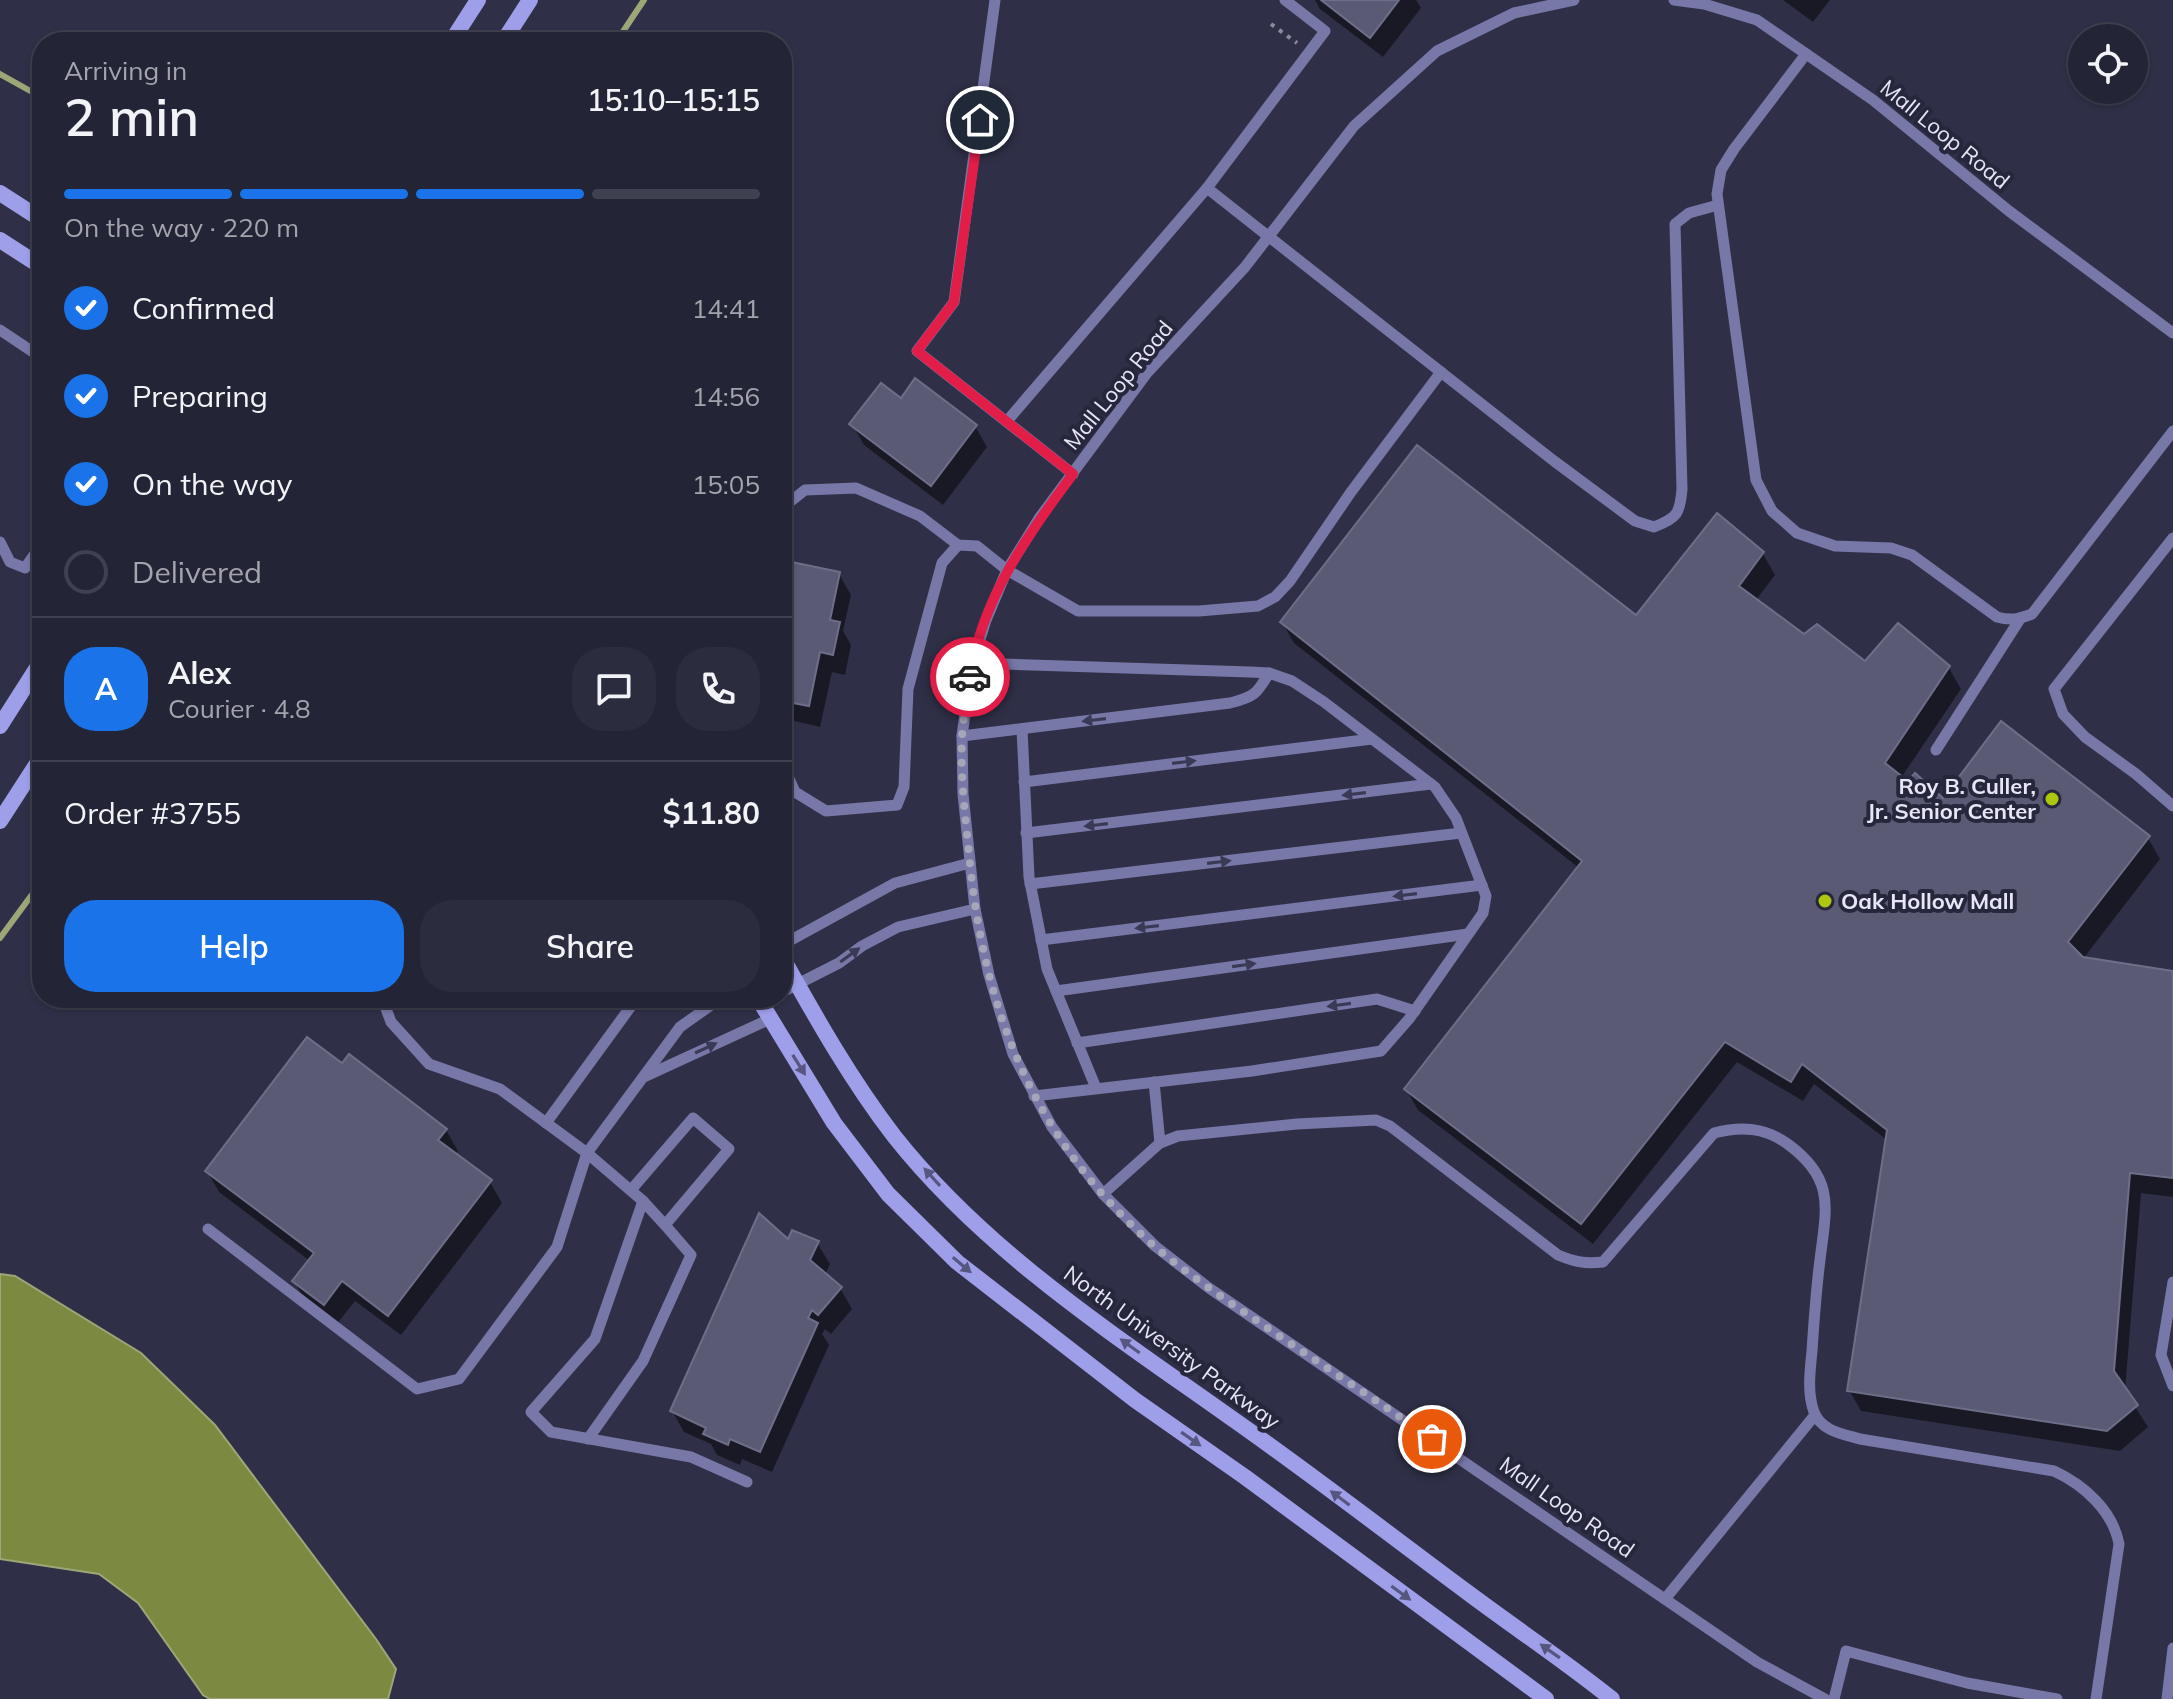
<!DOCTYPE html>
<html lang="en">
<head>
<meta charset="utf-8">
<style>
	body { margin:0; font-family:Mulish,sans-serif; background:#2b2c3d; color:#f1f3f6; height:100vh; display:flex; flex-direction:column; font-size:30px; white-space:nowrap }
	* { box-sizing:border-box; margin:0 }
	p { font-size:26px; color:#a3a4ad }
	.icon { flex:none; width:44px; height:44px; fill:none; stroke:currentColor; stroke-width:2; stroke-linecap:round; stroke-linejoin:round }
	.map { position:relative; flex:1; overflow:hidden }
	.drawer { position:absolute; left:32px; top:32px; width:760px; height:976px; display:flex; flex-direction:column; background:#232435; border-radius:32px; box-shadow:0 2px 6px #0004,0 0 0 2px #404150 }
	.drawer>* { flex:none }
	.fabs { position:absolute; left:2068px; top:24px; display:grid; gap:16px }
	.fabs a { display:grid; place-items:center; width:80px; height:80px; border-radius:50%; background:#232435; box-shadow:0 2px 6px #0004,0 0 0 2px #404150; font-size:40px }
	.pin { position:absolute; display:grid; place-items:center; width:68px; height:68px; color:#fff; margin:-34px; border:4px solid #fff; border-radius:50%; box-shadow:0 2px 8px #0007 }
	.courier { position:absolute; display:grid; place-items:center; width:80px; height:80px; margin:-40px; border:6px solid #e11d48; border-radius:50%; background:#fff; color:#222; box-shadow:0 2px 10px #0007 }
	.headline em { font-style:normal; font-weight:600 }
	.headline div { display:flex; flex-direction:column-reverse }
	.headline { display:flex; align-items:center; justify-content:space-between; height:136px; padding:0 32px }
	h1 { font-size:52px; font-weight:600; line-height:60px }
	.bar { display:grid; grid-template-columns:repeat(4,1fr); gap:12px 8px; align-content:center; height:96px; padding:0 32px }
	.bar i { height:10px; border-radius:6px; background:#404150 }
	.bar .selected { background:#1a73e8 }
	.bar p { grid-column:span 4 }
	.line { display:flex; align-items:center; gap:20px; padding:0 32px; border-top:2px solid #404150 }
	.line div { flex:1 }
	.round { display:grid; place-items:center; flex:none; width:84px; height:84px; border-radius:32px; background:#2b2c3d }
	ol { padding:0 32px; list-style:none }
	li { display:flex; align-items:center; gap:24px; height:88px }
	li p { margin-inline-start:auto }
	li .icon { padding:8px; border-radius:50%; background:#1a73e8; color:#fff; stroke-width:4 }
	li:last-child { color:#a3a4ad }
	li i { width:44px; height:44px; border:4px solid #404150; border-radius:50% }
	.button { display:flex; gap:16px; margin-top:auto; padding:16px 32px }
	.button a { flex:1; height:92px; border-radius:32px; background:#1a73e8; color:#fff; font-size:32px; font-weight:600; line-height:92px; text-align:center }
	.button a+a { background:#2b2c3d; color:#f1f3f6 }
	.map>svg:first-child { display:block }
</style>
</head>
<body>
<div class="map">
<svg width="2173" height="1699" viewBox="0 0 2173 1699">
	<rect width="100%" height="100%" fill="#2f3047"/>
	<path fill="#7c8a41" stroke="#9ca677" stroke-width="2" d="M0,1274l15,2 126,77 74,72 161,214 20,30 -8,30h-178l-7,-4 -65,-92 -39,-29 -99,-15z"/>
	<g fill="#0007">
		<path d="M1315,0h101l5,8 -38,49 -63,-48z"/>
		<path d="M1783,0h47l-17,22z"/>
		<path d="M901,400l74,26 12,21 -44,58 -79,-60 -12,-21z"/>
		<path d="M1717,516l46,38 12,21 -19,25 49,37 61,27 83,4 12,21 -60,89 43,23 204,37 12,21 -77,100 90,14v224l-32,-4 -16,198 23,36 -28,24 -259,-40 -12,-21 38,-250 -73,-56 -11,17 -66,-39 -144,182 -175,-134 -12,-21 173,-221 -285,-225 -12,-21 354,-4z"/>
		<path d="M782,562l57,12 12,21 -8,36 8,14 -6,30 -13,-3 -12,55 -38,-9z"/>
		<path d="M342,1066l104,64 12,21 -3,4 35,27 12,21 -101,132 -46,-34 -19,24 -30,-23 -12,-21 16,-20 -91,-69 -12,-21z"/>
		<path d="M789,1242l28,1 13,21 -5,11 15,13 12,21 -21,25 -6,-5 -3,5 7,11 -57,127 -30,-13 -2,6 -23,-10 -6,-11 -27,-12 -12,-21z"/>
	</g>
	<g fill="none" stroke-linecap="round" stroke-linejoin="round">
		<g stroke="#9ca677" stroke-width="6">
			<path d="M616,42l28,-42"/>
			<path d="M0,74l34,19 8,10"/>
			<path d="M0,938l42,-57"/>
		</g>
	</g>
	<g fill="#5a5a74" stroke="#6d6e89" stroke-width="2">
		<path d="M1321,0h78l-29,38z"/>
		<path d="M915,378l62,47 -46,61 -82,-62 32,-41 20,15z"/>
		<path d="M1417,445l219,170 81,-102 47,39 -25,34 65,48 13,-10 48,37 33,-38 52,43 -65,97 23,18 7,-8 28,25 58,-77 149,115 -82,106 15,15 90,14v207l-43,-5 -16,198 24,34 -31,26 -260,-40 40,-261 -85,-66 -11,18 -66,-40 -144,182 -177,-135 178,-228 -302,-239z"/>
		<path d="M782,560l58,12 -10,48 10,2 -7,33 -13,-3 -11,54 -27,-5z"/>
		<path d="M307,1037l35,26 7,-9 98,75 -9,11 54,40 -104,136 -46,-35 -18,24 -32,-24 22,-28 -109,-82z"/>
		<path d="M759,1213l29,26 4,-9 27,11 -9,19 32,27 -24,28 -6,-5 -4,8 10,5 -58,129 -30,-13 -2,6 -25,-11 3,-6 -36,-17z"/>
	</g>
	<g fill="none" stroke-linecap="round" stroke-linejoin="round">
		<path stroke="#8a8b9e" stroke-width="4" stroke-dasharray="4 6" stroke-linecap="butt" d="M1271,24l26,19"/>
		<g stroke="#7778a7" stroke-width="11">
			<path d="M995,0l-41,302 -37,49 156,123"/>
			<path d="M1285,0l40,31 -118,157 347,273 81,60 19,6c23,-9 26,-13 28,-38l-7,-265 14,-11 29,-8"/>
			<path d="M1574,0l-60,13 -77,38 -83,75 -109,141 -98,106 -107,144 -33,53 -21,50 -15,49 -9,67 1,58 12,115 14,66 24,79 39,73 51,67 52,52 54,42 548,374 68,37"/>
			<path d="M1674,0l30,4 53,16 116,80 136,111 164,122"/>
			<path d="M1806,54l-72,95 -13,21 -4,24 39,286 16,31 25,22 38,13 56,2 21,7 85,62c14,4 22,2 35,-3l141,-183"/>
			<path d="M0,330l42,28"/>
			<path d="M1007,421l200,-233"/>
			<path d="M782,508l23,-18 51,-2 64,28 38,29 19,1 30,24 71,41h121l59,-5 17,-9 15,-16 61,-89 90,-120"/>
			<path d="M2173,538l-119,151 9,25 22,23 51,37 37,32"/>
			<path d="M0,542l10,20 15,6 17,-24"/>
			<path d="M973,663l277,9 19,1 23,8 32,21 111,85 21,31 30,78 -3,17 -74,106 -28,32 -129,20 -218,25"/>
			<path d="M1022,729l7,148 18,92 49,119"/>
			<path d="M962,736l268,-33c24,-6 27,-9 39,-30"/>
			<path d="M1936,750l84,-131"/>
			<path d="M782,763l13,29 31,19 71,-6 7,-18 4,-98 34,-126 16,-18"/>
			<path d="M1024,782l348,-43"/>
			<path d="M1026,833l405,-49"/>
			<path d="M1030,884l431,-51"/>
			<path d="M1041,940l441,-55"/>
			<path d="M782,945l113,-62 75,-20"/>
			<path d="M1056,991l412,-57"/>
			<path d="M782,992l57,-29 23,-17 36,-19 77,-18"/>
			<path d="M382,998l9,24 38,42 71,25 87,64 93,-126 41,-29"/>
			<path d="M1077,1043l300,-44 38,12"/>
			<path d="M646,1076l124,-57"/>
			<path d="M1154,1082l6,61"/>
			<path d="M546,1123l91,-125"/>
			<path d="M1103,1194l57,-51 18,-7 119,-12 79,-4 14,6 168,129c17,7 27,9 45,7l111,-129c27,-7 51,-6 75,12 47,35 37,64 31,115 -4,30 -6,61 -8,91 -2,20 -5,42 2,61 7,19 29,22 46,27l194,32c30,14 59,40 65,73l-23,155"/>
			<path d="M643,1201l22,24"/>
			<path d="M208,1229l209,160 42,-10 98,-132 30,-94 56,48 -48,138 -64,73 20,20 140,25 56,25"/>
			<path d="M2173,1282l-12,73 12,31"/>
			<path d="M588,1439l55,-78 48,-106 -26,-30 64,-76 -36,-31 -62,72"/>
			<path d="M1665,1599l150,-184"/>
			<path d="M1834,1699l12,-48 121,32 90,16"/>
			<path d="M2167,1699l6,-51"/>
		</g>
		<g stroke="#9e9ee9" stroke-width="16">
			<path d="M451,42l27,-42"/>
			<path d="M503,42l27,-42"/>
			<path d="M0,193l42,27"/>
			<path d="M0,240l42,27"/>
			<path d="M0,726l42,-66"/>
			<path d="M0,821l42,-65"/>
			<path d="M782,957c34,61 69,123 112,179 90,114 216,196 333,279 83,58 163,120 244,180 47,35 95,67 141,104"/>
			<path d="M758,998l76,125 54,71 69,68 178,138 110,77 301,222"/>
		</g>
	</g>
	<defs><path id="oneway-solid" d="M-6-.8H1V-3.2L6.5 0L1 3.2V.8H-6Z" transform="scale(2)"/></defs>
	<g fill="#3a3a57">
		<use href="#oneway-solid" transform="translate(1094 720) rotate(173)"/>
		<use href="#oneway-solid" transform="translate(1184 762) rotate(-7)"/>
		<use href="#oneway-solid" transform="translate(1354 794) rotate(173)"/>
		<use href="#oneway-solid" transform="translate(1096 825) rotate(173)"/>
		<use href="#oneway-solid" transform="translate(1219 862) rotate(-7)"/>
		<use href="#oneway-solid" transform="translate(1405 895) rotate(173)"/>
		<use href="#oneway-solid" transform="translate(1147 927) rotate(173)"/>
		<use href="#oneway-solid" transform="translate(850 955) rotate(-36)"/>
		<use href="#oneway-solid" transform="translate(1244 965) rotate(-8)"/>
		<use href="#oneway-solid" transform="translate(1339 1005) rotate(172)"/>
		<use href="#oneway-solid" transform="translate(706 1048) rotate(-25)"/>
	</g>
	<g fill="#565681">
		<use href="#oneway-solid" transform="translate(799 1065) rotate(58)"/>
		<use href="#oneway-solid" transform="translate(932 1177) rotate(-132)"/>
		<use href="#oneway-solid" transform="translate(962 1265) rotate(40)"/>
		<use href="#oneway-solid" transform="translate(1130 1346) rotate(-144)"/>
		<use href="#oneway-solid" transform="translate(1191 1439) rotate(35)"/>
		<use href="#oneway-solid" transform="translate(1340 1498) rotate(-143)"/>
		<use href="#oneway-solid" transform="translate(1401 1593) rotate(36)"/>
		<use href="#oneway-solid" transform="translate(1550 1651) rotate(-145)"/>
	</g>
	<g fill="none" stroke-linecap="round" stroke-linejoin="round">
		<path stroke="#a6a6b9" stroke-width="8" stroke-dasharray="0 14.4" d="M970,677c-2,20 -7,40 -8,60 -2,42 4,85 8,127 16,154 66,277 184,382 37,31 78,58 118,85 53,36 107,71 160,108"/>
		<path stroke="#e11d48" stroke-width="10" d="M970,677c11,-77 58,-143 103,-203l-156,-123 37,-49 26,-182"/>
	</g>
	<g fill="#adc60e" stroke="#26263c" stroke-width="3">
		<circle cx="2052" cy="799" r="8"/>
		<circle cx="1825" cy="901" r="8"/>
	</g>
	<g text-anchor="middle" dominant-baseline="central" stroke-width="8" stroke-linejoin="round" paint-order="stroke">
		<g font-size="22" fill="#e6e6f6" stroke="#26263c">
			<text transform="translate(1945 134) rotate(39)">Mall Loop Road</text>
			<text transform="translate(1118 385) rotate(-51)">Mall Loop Road</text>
			<text transform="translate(1172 1347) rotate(36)">North University Parkway</text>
			<text transform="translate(1567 1507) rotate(35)">Mall Loop Road</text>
		</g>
		<g font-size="22" font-weight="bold" fill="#e6e6f6" stroke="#26263c" text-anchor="end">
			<text x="2036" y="786">Roy B. Culler,<tspan x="2036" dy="25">Jr. Senior Center</tspan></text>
			<text x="1841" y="901" text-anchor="start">Oak Hollow Mall</text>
		</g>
	</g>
</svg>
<div class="fabs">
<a><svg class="icon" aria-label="locate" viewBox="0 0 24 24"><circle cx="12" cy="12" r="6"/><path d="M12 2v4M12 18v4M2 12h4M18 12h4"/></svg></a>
</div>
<div class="pin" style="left:1432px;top:1439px;background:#ea580c"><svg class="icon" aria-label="bag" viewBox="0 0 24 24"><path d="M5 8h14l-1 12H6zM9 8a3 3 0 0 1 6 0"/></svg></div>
<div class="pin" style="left:980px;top:120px;background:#1f2937"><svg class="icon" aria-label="home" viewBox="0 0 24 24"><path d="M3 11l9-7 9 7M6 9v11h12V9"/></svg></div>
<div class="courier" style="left:970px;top:677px"><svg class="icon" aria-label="car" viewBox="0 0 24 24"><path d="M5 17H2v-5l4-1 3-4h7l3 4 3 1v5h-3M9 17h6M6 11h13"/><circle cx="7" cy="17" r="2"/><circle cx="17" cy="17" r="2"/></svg></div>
<section class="drawer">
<div class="headline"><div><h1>2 min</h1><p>Arriving in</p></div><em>15:10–15:15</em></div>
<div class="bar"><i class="selected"></i><i class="selected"></i><i class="selected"></i><i></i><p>On the way · 220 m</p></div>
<ol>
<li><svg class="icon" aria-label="check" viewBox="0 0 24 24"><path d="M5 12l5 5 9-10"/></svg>Confirmed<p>14:41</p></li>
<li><svg class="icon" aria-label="check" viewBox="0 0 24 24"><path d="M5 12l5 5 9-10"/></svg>Preparing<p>14:56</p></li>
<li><svg class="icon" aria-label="check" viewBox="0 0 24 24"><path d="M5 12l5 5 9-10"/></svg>On the way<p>15:05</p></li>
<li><i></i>Delivered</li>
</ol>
<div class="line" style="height:144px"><b class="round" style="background:#1a73e8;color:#fff">A</b><div><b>Alex</b><p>Courier · 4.8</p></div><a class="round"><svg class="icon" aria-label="chat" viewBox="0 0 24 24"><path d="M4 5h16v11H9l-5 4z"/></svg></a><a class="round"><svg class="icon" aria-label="phone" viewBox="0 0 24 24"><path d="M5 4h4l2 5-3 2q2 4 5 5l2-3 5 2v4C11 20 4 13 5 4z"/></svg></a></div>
<div class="line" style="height:104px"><div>Order #3755</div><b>$11.80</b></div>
<div class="button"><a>Help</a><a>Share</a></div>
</section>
</div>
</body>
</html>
